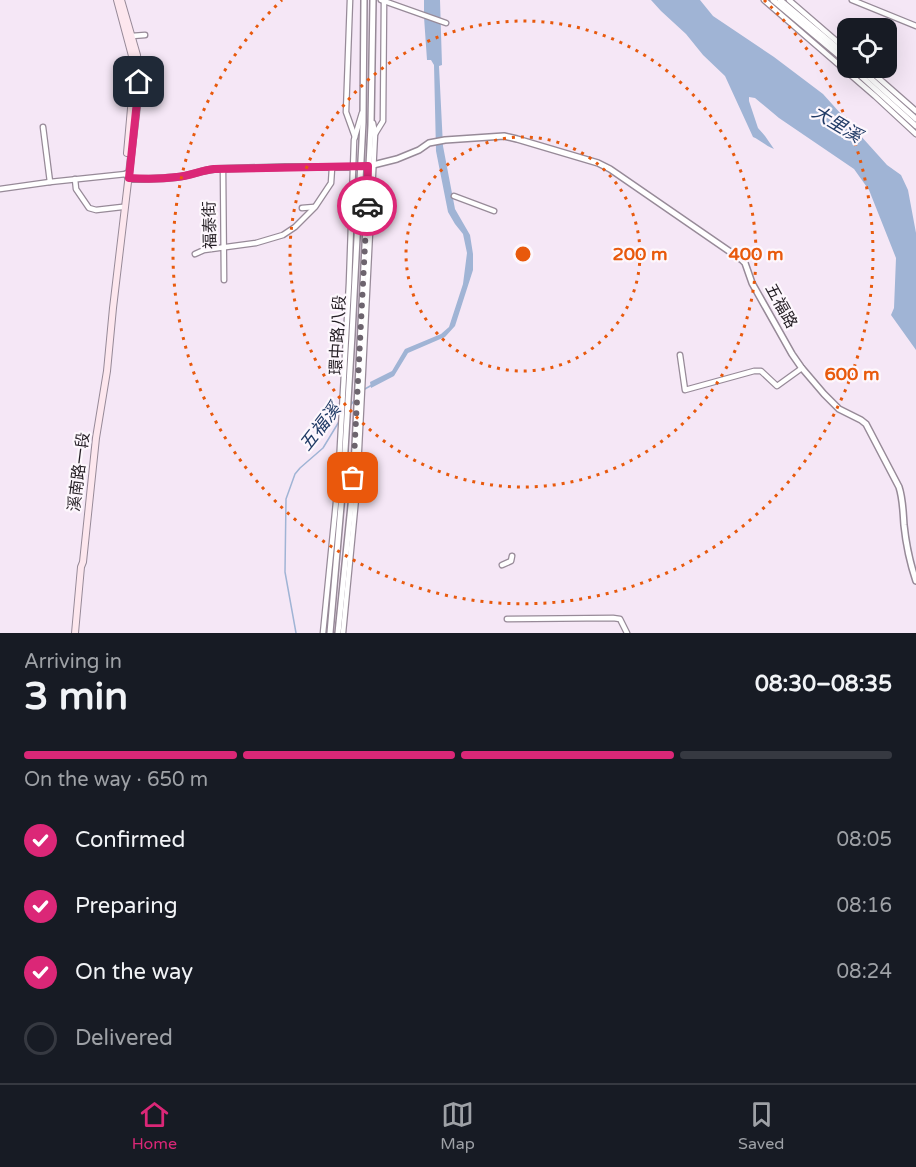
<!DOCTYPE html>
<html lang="en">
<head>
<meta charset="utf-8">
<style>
	body { margin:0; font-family:"Varela Round","Noto Sans TC",sans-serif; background:#20242c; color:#f1f3f6; height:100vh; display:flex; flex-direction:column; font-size:22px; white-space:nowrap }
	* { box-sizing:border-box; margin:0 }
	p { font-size:20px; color:#9ea1a6 }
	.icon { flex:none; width:33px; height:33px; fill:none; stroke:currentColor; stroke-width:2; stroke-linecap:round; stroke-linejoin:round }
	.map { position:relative; height:633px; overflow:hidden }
	.sheet { display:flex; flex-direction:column; background:#171b24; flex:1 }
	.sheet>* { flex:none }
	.buttons { position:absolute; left:837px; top:18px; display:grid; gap:12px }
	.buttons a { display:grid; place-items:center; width:60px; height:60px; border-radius:12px; background:#171b24; box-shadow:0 6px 24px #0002; font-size:30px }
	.pin { position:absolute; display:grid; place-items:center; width:51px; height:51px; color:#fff; margin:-26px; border-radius:12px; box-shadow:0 3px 9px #0006 }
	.courier { position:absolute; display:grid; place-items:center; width:60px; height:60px; margin:-30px; border:4px solid #db2777; border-radius:50%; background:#fff; color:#222; box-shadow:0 2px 8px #0007 }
	.headline em { font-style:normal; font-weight:700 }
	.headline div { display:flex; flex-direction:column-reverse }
	.headline { display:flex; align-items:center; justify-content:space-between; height:102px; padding:0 24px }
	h1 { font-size:39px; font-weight:700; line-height:45px }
	.bar { display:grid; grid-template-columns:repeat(4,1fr); gap:9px 6px; align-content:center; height:72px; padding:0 24px }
	.bar i { height:8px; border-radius:4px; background:#363941 }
	.bar .active { background:#db2777 }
	.bar p { grid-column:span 4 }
	ol { padding:0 24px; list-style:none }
	li { display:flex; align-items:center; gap:18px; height:66px }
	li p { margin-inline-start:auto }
	li .icon { padding:6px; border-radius:50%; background:#db2777; color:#fff; stroke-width:4 }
	li:last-child { color:#9ea1a6 }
	li i { width:33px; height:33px; border:3px solid #363941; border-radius:50% }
	.menu { display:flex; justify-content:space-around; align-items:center; height:84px; border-top:2px solid #363941; background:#171b24; font-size:16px; color:#9ea1a6 }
	.menu a { display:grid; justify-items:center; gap:3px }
	.menu .active { color:#db2777 }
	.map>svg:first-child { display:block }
</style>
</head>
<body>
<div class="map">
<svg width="916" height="633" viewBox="0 0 916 633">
	<rect width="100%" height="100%" fill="#f5e7f6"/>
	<g fill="#a0b4d5">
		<path d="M424,0h16l2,65 -3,1 4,80 12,63 15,26 3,19v16l-18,56 -10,11 -37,16 -14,23 -23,12 -1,-6 22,-11 13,-22 36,-15 8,-7 14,-43 4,-31 -4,-19 -8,-10 -7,-12 -12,-61 -2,-86 -3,-5h-4l-3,-43z"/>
		<path d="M651,0h49l13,16 61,41 49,37 64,71 14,10 7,15 8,43v117l-25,-35 3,-7 2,-50 -27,-68 -15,-21 -75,-51 -24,-20 -6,-1v4l9,27 7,8 9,13c-8,-3 -14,-9 -21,-12l-28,-61 -22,-21 -17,-21 -25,-23z"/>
	</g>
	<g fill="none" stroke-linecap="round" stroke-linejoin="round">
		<g stroke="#a0b4d5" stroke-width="1.5">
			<path d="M363,390l9,-5"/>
			<path d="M350,406l6,-8"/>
			<path d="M296,633l-11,-61 1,-73 9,-25 5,-6 23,-20 17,-28"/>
		</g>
		<g stroke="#978a98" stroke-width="7">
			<g id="minor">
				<path d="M350,0l-4,112 9,25"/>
				<path d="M381,0l65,23"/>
				<path d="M764,0l111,96 41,38"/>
				<path d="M789,0l59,51"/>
				<path d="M852,0l64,26"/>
				<path d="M132,36l13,-1"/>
				<path d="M867,68l49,43"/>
				<path d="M43,127l7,55"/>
				<path d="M375,134l8,-13 1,-120"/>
				<path d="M223,169l1,111"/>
				<path d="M75,179l1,10 13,19 7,2 26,-3"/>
				<path d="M0,189l50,-7 76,-8"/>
				<path d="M454,196l40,15"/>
				<path d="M302,208l12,-1"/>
				<path d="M195,254l9,-4 52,-7 27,-8 12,-8 20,-20 16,-24 1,-15"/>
				<path d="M680,355l5,35 69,-19h7l16,15 25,-18"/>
				<path d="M502,565l9,-4 1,-5"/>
				<path d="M507,619l106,-1 7,1 7,14"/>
				<path d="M323,633l15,-151 11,-199 5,-143 8,-27"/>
				<path d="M343,633l14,-145 18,-354 -2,-11"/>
			</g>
		</g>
		<g stroke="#978a98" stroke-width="8">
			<g id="tertiary">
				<path d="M773,0l75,63"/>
				<path d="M780,0l68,57"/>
				<path d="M852,68l64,58"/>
				<path d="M859,68l57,51"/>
				<path d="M126,174l3,5c16,0 32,0 48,-2 13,-1 25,-7 38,-8l70,-2h75l13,-2 24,-6 22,-9 10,-7 16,-3 59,-4 13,3 81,24 12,6 132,91 3,3 7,20 40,71 9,13 23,27 15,15 22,11 5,4 33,63c4,12 4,25 5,38 2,19 6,38 12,56"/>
				<path d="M330,633l13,-150 9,-148 11,-213 1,-122"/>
				<path d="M338,633l15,-147 18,-361 2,-125"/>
			</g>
		</g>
		<g stroke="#978a98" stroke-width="8">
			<g id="secondary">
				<path d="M117,0l15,56v41l-5,56"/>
				<path d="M75,633l6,-66 2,-5 13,-124 11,-67 6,-63 25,-210 1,-15 -2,-28 -16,-55"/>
			</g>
		</g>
		<use href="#minor" stroke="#fff" stroke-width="4.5"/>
		<use href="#tertiary" stroke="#fff" stroke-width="5"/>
		<use href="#secondary" stroke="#fde7ee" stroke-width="6"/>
	</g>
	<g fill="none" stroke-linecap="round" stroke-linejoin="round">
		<path stroke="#6d646e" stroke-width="6" stroke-dasharray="0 10.8" d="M353,478l14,-272"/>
		<path stroke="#db2777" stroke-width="8" d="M139,82l-10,96c16,1 32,1 48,-1 13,-1 25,-7 37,-8l154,-3 -1,40"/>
	</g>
	<g fill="none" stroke="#e8590c" stroke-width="3" stroke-dasharray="3 6">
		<circle cx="523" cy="254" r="117"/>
		<circle cx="523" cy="254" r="233"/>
		<path d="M764 0A350 350 0 1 1 282 0"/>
	</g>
	<g text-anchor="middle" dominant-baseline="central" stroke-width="4.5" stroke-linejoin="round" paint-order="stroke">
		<g font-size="16" fill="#241e24" stroke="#fdf7fd">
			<text transform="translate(210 225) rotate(-91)">福泰街</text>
			<text transform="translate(781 306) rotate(61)">五福路</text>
			<text transform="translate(338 335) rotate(-87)">環中路八段</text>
			<text transform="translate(79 472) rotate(-83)">溪南路一段</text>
		</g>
		<g font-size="18" font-style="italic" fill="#213b66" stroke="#fdf7fd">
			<text transform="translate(837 124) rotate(31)">大里溪</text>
			<text transform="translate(320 427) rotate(-52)">五福溪</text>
		</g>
	</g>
	<circle cx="523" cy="254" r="9" fill="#e8590c" stroke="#fdf7fd" stroke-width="3"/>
	<g font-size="18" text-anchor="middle" font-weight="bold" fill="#e8590c" stroke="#fdf7fd" stroke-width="4.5" stroke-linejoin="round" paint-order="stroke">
		<text x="640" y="260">200 m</text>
		<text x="756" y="260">400 m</text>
		<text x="852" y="380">600 m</text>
	</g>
</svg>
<div class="buttons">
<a><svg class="icon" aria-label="locate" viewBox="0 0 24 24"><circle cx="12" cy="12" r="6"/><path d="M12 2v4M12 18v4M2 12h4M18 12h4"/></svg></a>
</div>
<div class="pin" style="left:353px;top:478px;background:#ea580c"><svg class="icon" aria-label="bag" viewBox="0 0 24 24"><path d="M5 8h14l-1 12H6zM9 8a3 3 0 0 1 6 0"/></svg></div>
<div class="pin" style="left:139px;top:82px;background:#1f2937"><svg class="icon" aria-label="home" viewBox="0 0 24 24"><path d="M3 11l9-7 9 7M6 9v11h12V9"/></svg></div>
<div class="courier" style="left:367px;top:206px"><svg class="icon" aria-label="car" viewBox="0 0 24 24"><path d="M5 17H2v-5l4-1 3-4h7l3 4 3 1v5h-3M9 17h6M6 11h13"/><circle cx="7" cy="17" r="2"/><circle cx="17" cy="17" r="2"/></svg></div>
</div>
<section class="sheet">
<div class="headline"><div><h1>3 min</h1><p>Arriving in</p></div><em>08:30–08:35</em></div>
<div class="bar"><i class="active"></i><i class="active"></i><i class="active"></i><i></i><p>On the way · 650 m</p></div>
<ol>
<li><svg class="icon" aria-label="check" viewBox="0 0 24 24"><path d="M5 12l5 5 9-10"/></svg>Confirmed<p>08:05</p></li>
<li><svg class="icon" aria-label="check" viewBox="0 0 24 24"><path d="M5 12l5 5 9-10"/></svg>Preparing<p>08:16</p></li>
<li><svg class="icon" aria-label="check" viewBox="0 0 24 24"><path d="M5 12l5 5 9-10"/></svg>On the way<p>08:24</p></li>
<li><i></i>Delivered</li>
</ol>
</section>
<nav class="menu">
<a class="active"><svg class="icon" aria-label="home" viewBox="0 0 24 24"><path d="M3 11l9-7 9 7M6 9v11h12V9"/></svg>Home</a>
<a><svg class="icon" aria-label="map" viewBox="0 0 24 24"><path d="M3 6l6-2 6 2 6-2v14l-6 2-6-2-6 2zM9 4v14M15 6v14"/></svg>Map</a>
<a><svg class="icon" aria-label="saved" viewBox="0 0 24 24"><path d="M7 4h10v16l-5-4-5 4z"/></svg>Saved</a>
</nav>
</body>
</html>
